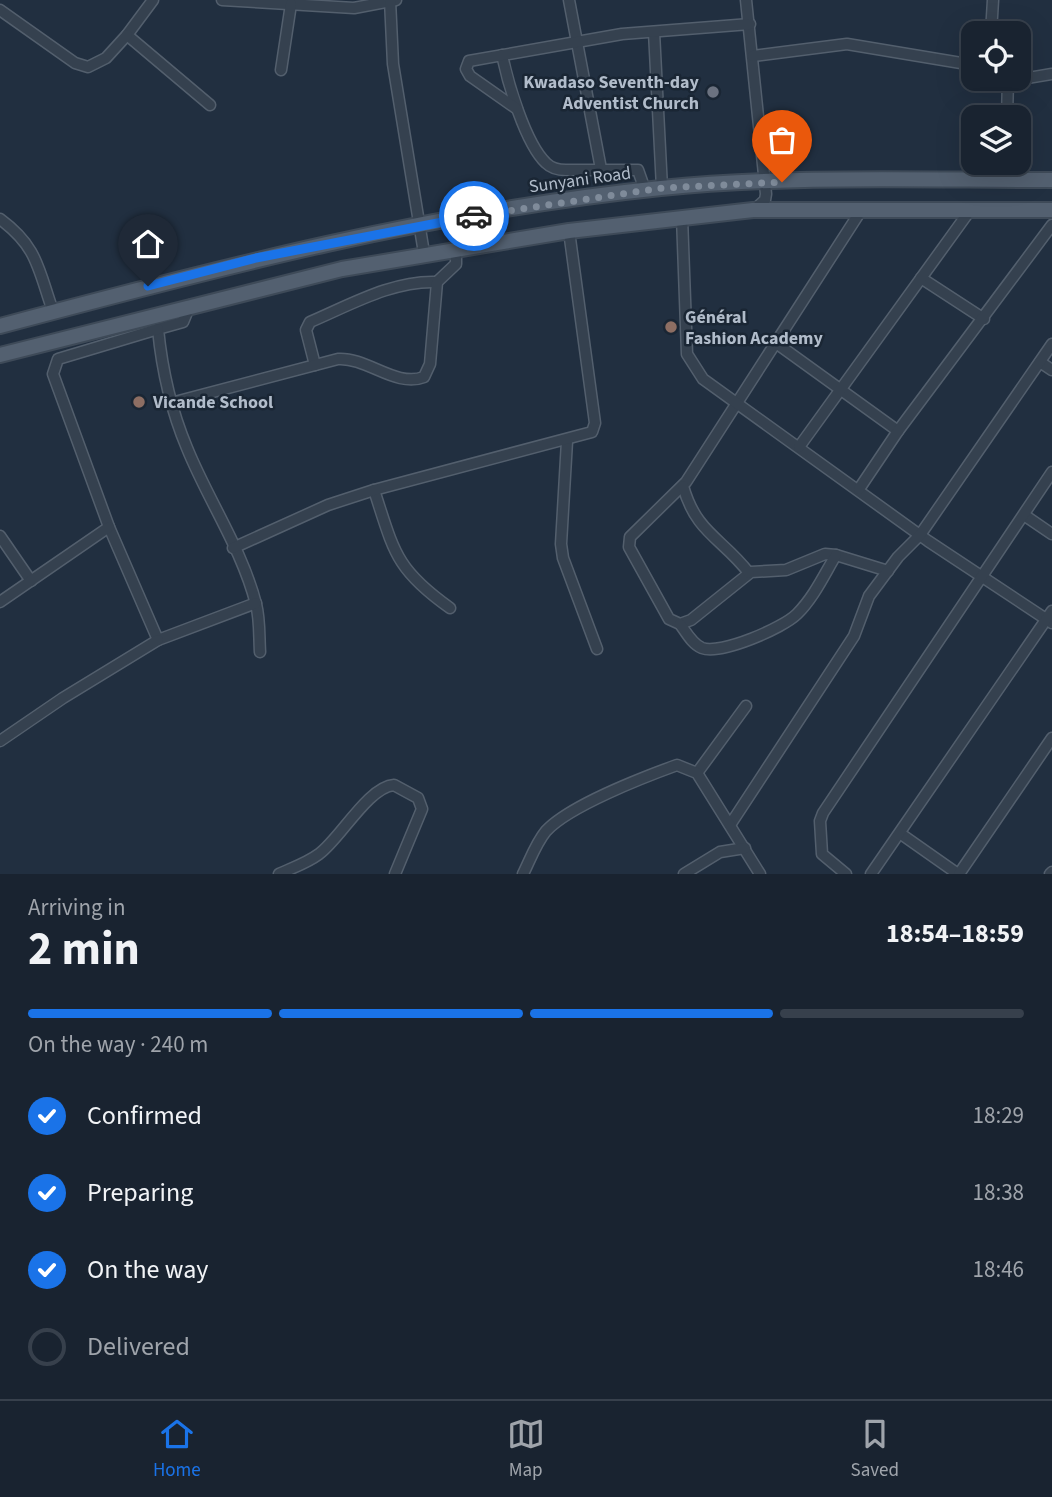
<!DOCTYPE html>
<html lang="en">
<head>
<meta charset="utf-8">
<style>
	body { margin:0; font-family:"Source Sans 3",sans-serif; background:#262f3c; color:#f1f3f6; height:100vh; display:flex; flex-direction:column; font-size:26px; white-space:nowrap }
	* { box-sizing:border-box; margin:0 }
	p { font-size:23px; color:#9fa4ab }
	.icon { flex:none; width:38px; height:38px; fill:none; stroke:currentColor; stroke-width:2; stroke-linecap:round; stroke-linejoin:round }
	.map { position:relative; height:874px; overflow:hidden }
	.drawer { display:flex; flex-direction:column; background:#192330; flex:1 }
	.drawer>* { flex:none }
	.controls { position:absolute; left:961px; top:21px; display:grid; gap:14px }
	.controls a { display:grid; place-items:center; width:70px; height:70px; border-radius:14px; background:#192330; box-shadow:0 7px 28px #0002,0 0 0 2px #37404c; font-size:35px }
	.pin { position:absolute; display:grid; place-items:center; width:60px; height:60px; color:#fff; margin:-72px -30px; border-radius:50% 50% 50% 0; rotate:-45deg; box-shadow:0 0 7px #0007 }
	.pin .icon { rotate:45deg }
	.courier { position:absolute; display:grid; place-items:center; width:70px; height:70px; margin:-35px; border:5px solid #1a73e8; border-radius:50%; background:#fff; color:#222; box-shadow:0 2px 9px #0007 }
	.head em { font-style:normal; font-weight:700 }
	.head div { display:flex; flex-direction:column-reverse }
	.head { display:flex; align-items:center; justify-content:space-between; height:119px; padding:0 28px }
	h1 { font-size:46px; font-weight:700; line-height:52px }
	.bar { display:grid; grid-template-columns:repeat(4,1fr); gap:10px 7px; align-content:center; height:84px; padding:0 28px }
	.bar i { height:9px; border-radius:5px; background:#37404c }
	.bar .current { background:#1a73e8 }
	.bar p { grid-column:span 4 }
	ol { padding:0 28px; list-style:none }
	li { display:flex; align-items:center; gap:21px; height:77px }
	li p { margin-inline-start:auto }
	li .icon { padding:7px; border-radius:50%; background:#1a73e8; color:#fff; stroke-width:4 }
	li:last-child { color:#9fa4ab }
	li i { width:38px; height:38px; border:4px solid #37404c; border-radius:50% }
	.tab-bar { display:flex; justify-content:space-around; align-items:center; height:98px; border-top:2px solid #37404c; background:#192330; font-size:19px; color:#9fa4ab }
	.tab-bar a { display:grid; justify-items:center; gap:4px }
	.tab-bar .current { color:#1a73e8 }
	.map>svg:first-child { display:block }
</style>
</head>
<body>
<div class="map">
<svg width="1052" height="874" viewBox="0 0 1052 874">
	<rect width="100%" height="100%" fill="#212f40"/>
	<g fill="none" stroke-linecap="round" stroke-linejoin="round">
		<g stroke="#535f6d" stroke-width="13">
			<g id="street">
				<path d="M153,0l-26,35 83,70"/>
				<path d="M222,0l132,8 42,-8"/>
				<path d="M390,0l3,64 31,189"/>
				<path d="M569,0l32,169"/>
				<path d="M746,0l20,194 -1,6 -11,10"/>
				<path d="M0,10l75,53 13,4 18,-9 21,-23"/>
				<path d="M654,32l8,156"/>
				<path d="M991,33l2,-33"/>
				<path d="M502,55c6,28 23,88 44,108 6,6 13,7 20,7h72l7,20"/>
				<path d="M753,56l94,-12 126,21"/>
				<path d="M281,70l10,-66"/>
				<path d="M1010,81l42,-7"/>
				<path d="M517,109l-47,-33 -4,-7 3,-8 153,-27 128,-10"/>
				<path d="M1007,117l1,-38"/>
				<path d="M1002,180l1,-17"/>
				<path d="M862,209l-176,273 -56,55 -1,10 40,72 11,5 11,-4 60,-48 35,-2 39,-16 11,1 52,16"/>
				<path d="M682,217l5,137 16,25 225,162 124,82"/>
				<path d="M0,219c38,28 38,50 53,92"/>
				<path d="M921,278l63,41"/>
				<path d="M190,305l-7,17 -25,7c4,41 13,81 29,119 21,52 55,101 69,156 4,15 3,32 4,48"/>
				<path d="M158,329l-100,30 -5,15 56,153 49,113 98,-37"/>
				<path d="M776,343l122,88"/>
				<path d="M1040,362l12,8"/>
				<path d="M315,365l-9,-35 4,-8c40,-17 83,-42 127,-40"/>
				<path d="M171,403l167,-44c29,-2 58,29 86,18l6,-13 7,-82 19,-18v-16"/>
				<path d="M567,441l-6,103 2,14 34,91"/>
				<path d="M799,447l172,-238"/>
				<path d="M683,486c13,47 39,52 66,87"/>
				<path d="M859,489l39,-58 154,-206"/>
				<path d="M374,490c20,61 21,79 76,118"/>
				<path d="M1024,515l28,19"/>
				<path d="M0,536l31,45"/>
				<path d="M233,548l95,-43 46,-15 218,-58 3,-9 -26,-192"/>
				<path d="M0,602l109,-75"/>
				<path d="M680,624c6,8 12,20 22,24 19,7 81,-20 95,-34 17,-17 27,-39 39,-59"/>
				<path d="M0,741l63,-43 95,-58"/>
				<path d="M697,773l49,-67"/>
				<path d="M730,825l124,-189 15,-40 29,-39 22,-22 132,-191"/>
				<path d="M901,834l57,40"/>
				<path d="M279,874c13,-6 28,-11 40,-20 21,-15 49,-67 75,-69l24,13 4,11 -27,65"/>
				<path d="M523,874c7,-14 13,-31 23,-43 23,-25 98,-54 131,-66l20,8 63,101"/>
				<path d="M684,874l36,-22 25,-4"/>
				<path d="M846,874l-24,-20 -2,-33 3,-8 229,-341"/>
				<path d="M871,874l181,-263"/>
				<path d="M959,874l93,-136"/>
				<path d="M1050,874l2,-2"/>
			</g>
		</g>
		<g stroke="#3e4a58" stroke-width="18">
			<g id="primary">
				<path d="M0,326c217,-58 436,-115 661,-138 129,-13 261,-8 391,-8"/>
				<path d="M0,355l342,-86 227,-38 184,-21h299"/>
			</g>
		</g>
		<use href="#street" stroke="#35414f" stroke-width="10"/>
		<use href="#primary" stroke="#536070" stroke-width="14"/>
	</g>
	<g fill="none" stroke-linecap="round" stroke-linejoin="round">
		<path stroke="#7f8b9a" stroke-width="7" stroke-dasharray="0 12.6" d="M474,216l188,-28 120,-6"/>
		<path stroke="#1a73e8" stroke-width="9" d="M148,286l108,-28 218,-42"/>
	</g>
	<circle fill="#6b7280" stroke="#1a2634" stroke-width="2.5" cx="713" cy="92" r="7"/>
	<g fill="#8d6e63" stroke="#1a2634" stroke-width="2.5">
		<circle cx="671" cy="327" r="7"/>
		<circle cx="139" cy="402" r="7"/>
	</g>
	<g text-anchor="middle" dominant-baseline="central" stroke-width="5" stroke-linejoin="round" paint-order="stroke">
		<g font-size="18" font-weight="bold" fill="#b1bcca" stroke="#1a2634" text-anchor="start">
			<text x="699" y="82" text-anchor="end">Kwadaso Seventh-day<tspan x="699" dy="21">Adventist Church</tspan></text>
			<text x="685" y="317">Général<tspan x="685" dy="21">Fashion Academy</tspan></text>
			<text x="153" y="402">Vicande School</text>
		</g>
		<g font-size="18" fill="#b1bcca" stroke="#1a2634">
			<text transform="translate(580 180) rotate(-8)">Sunyani Road</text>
		</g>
	</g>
</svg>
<div class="controls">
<a><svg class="icon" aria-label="locate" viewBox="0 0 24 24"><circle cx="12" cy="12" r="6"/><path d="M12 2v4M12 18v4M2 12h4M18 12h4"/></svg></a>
<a><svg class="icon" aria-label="layers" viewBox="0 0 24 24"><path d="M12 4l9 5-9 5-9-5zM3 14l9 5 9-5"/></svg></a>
</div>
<div class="pin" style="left:782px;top:182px;background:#ea580c"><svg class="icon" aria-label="bag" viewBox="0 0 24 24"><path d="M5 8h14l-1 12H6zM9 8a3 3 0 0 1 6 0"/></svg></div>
<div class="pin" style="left:148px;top:286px;background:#1f2937"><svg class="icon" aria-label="home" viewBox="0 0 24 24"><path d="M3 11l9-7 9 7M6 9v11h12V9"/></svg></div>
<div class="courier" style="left:474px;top:216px"><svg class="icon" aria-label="car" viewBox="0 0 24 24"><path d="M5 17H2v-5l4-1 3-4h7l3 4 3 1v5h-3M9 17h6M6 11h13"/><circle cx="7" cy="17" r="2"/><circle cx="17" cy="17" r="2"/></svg></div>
</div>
<section class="drawer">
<div class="head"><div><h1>2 min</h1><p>Arriving in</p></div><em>18:54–18:59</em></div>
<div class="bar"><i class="current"></i><i class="current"></i><i class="current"></i><i></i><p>On the way · 240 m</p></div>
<ol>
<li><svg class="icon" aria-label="check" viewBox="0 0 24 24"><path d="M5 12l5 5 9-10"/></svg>Confirmed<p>18:29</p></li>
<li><svg class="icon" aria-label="check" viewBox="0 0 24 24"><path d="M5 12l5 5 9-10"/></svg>Preparing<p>18:38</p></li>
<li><svg class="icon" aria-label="check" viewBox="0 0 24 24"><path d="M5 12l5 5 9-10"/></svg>On the way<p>18:46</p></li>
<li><i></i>Delivered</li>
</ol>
</section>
<nav class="tab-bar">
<a class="current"><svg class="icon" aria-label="home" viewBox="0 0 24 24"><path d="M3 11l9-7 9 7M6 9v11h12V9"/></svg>Home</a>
<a><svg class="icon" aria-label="map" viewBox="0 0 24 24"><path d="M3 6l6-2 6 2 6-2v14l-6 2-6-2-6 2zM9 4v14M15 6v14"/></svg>Map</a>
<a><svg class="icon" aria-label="saved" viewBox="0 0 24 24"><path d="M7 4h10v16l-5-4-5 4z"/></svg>Saved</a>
</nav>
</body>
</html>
